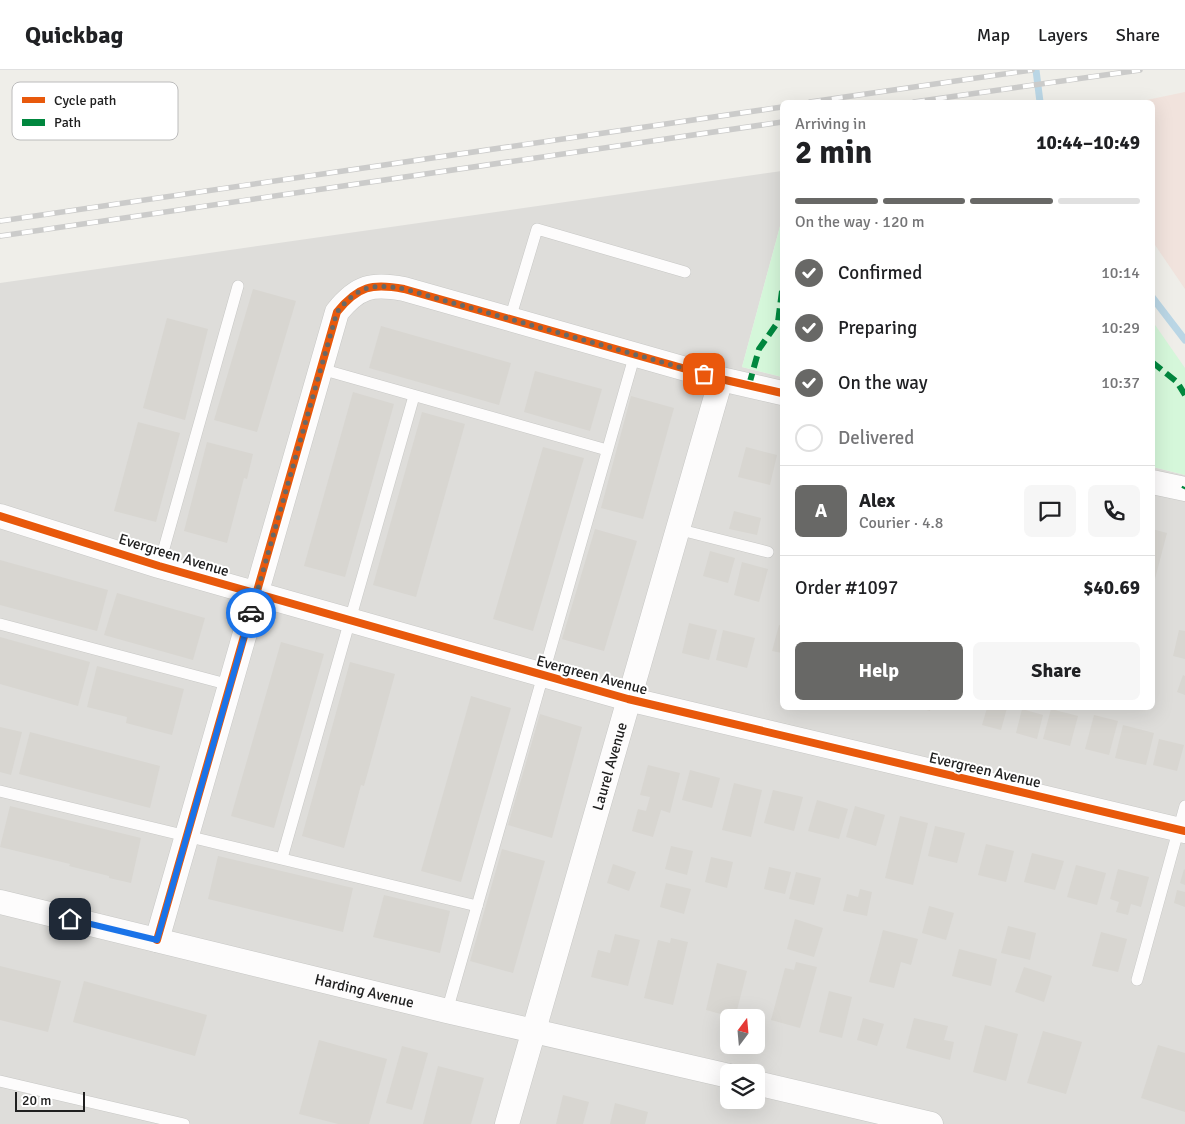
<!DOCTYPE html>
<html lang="en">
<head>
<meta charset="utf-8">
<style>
	body { margin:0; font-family:Signika,sans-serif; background:#f6f6f6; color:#202124; height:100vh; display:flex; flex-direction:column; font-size:19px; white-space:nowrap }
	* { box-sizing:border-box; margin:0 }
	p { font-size:16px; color:#757577 }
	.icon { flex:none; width:28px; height:28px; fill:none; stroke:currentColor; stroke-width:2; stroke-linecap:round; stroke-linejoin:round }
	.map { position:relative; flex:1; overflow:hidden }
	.side { position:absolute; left:780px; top:30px; width:375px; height:610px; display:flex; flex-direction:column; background:#fff; border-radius:8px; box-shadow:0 5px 20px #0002 }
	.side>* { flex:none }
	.needle { width:32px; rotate:16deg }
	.fabs { position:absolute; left:720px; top:939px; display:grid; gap:10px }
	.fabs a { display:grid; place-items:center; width:45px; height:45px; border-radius:8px; background:#fff; box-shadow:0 5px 20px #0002; font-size:25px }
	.scale { position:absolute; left:15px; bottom:12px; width:70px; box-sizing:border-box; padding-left:5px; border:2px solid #202020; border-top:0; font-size:14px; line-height:18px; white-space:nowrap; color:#202020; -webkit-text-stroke:4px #fff; paint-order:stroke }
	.pin { position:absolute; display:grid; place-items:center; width:42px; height:42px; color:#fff; margin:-21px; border-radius:10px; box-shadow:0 2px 8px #0006 }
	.courier { position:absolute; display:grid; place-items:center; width:50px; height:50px; margin:-25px; border:4px solid #1a73e8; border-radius:50%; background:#fff; color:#222; box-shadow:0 1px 6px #0007 }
	.headline em { font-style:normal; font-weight:800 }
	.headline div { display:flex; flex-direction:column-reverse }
	.headline { display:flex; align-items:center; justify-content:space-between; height:85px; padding:0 15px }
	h1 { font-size:32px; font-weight:800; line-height:38px }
	.bar { display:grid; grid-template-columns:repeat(4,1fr); gap:8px 5px; align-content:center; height:60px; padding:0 15px }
	.bar i { height:6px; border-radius:4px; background:#e0e0e0 }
	.bar .on { background:#686866 }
	.bar p { grid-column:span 4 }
	.line { display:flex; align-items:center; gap:12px; padding:0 15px; border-top:1px solid #e0e0e0 }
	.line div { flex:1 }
	.round { display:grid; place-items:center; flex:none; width:52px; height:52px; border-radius:8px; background:#f6f6f6 }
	ol { padding:0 15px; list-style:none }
	li { display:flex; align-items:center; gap:15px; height:55px }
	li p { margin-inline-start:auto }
	li .icon { padding:5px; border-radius:50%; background:#686866; color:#fff; stroke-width:4 }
	li:last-child { color:#757577 }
	li i { width:28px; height:28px; border:2px solid #e0e0e0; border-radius:50% }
	.cta { display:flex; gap:10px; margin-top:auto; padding:10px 15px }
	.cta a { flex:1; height:58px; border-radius:8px; background:#686866; color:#fff; font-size:20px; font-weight:800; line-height:58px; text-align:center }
	.cta a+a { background:#f6f6f6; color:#202124 }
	header { display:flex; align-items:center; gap:30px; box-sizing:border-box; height:70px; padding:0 25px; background:#fff; border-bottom:1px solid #e0e0e0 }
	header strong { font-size:24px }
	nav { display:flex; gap:28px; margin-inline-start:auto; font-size:18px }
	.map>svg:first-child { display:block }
</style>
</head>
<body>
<header>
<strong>Quickbag</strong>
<nav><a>Map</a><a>Layers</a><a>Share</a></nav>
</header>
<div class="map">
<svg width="1185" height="1054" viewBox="0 0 1185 1054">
	<rect width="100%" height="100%" fill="#efeee9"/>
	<path fill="#deddda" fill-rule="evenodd" d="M782,101v48l-40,148 40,10v331h370l1,-241 32,8v649h-1185v-841zM729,948h27v27h-27zM729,1002h27v28h-27z"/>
	<path fill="#f1e3dd" d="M1185,22v197l-32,-47 -1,-140h-15z"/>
	<g fill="#d5f7da">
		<path d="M782,149v158l-40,-10z"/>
		<path d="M1153,252l32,46v107l-32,-8z"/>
	</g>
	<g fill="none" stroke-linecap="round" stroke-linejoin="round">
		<g stroke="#bad6e5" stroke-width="7">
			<path d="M1036,0l4,32"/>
			<path d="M1152,227l33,43"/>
		</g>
	</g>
	<g fill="#d8d6d1">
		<path d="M253,219l43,12 -39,131 -43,-12z"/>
		<path d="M167,248l41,11 -23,91 -42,-12z"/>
		<path d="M381,256l130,37 -12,42 -130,-37z"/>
		<path d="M535,301l67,18 -12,42 -66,-19z"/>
		<path d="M353,322l41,12 -49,173 -41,-11z"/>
		<path d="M631,326l43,12 -31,111 -42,-11z"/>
		<path d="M422,342l43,12 -49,173 -43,-12z"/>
		<path d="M138,352l42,11 -24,89 -42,-11z"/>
		<path d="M207,372l46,12 -6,25 -3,-1 -17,65 -43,-12z"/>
		<path d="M543,377l41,11 -51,173 -40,-12z"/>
		<path d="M746,377l31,8 -7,30 -32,-8z"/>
		<path d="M734,441l27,7 -4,17 -28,-6z"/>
		<path d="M595,459l42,12 -33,110 -42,-12z"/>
		<path d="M1152,459l15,4 -12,46 -3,-1z"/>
		<path d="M710,481l25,7 -7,25 -25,-7z"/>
		<path d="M0,490l108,30 -11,41 -97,-26z"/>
		<path d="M742,492l26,7 -9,33 -25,-7z"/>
		<path d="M117,523l88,25 -12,42 -89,-25z"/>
		<path d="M689,553l28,7 -8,30 -27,-7z"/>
		<path d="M779,555l3,1v27l-10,-2z"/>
		<path d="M723,560l32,8 -8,30 -31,-8z"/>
		<path d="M1179,560l6,1v28l-12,-3z"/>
		<path d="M0,567l90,25 -12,44 -78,-22z"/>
		<path d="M281,572l43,12 -50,174 -43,-12z"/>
		<path d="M350,592l45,12 -31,112 -3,-1 -17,63 -42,-12z"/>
		<path d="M97,596l87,23 -12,46 -46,-12 1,-6 -40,-10z"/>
		<path d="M1183,605l2,1v19l-8,-3z"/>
		<path d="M471,626l40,12 -50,174 -40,-11z"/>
		<path d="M919,638h12l-1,3z"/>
		<path d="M987,638h20l-6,22 -19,-5z"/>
		<path d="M1022,639l21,6 -6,24 -21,-6z"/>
		<path d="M1051,639l27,7 -8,30 -27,-7z"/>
		<path d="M540,644l42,13 -30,111 -44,-13z"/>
		<path d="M1094,645l24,6 -9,34 -24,-6z"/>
		<path d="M1123,655l31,8 -8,32 -31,-7z"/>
		<path d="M0,657l22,5 -11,43 -11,-3z"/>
		<path d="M30,662l130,34 -10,42 -131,-34z"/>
		<path d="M1159,669l25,6 -7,26 -24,-6z"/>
		<path d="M648,695l32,8 -10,40 -9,-3 -8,27 -21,-6 6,-22 8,2 4,-14 -10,-2z"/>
		<path d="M690,700l30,8 -8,30 -30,-8z"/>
		<path d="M734,713l28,7 -11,47 -29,-7z"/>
		<path d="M773,720l30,7 -9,34 -30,-8z"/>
		<path d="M817,730l31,9 -9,30 -31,-8z"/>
		<path d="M10,736l131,32 -10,45 -22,-5v-2l-40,-10 1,-2 -70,-17z"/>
		<path d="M855,736l30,9 -9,31 -30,-9z"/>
		<path d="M900,746l28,7 -15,62 -28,-7z"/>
		<path d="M935,756l30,7 -8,30 -29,-7z"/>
		<path d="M986,774l28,7 -8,31 -28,-7z"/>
		<path d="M671,776l22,5 -6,24 -22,-6z"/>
		<path d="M502,779l43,12 -32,112 -43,-12z"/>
		<path d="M1032,783l32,8 -9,29 -31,-8z"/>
		<path d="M218,786l135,32 -10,44 -135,-33z"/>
		<path d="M711,787l22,5 -6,26 -22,-6z"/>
		<path d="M613,794l23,8 -7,19 -22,-8z"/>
		<path d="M1076,795l30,8 -9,32 -30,-8z"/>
		<path d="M769,797l22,5 -6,22 -21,-5z"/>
		<path d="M1118,799l31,8 -8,30 -10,-3 -3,11 -12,-3 3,-10 -9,-3z"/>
		<path d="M1184,799l1,1v15l-5,-2z"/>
		<path d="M796,802l25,6 -7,27 -25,-6z"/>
		<path d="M666,813l25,6 -7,25 -24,-7z"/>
		<path d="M860,819l12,3 -5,24 -24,-5 4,-17 11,3z"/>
		<path d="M1177,820l8,2v15l-11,-4z"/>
		<path d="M384,825l66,16 -10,42 -67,-16z"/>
		<path d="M929,836l25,7 -8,27 -24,-7z"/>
		<path d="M795,849l28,9 -9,29 -27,-8z"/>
		<path d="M1008,856l28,7 -6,27 -29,-7z"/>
		<path d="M883,860l35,9 -7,26 -10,-3 -7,26 -25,-6z"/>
		<path d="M1101,862l26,7 -9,33 -26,-6z"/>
		<path d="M615,864l25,6 -12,46 -37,-9 7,-27 12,3z"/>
		<path d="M671,868l17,4 -15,63 -29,-7 14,-58 12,3z"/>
		<path d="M959,879l38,10 -6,27 -39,-10z"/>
		<path d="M796,892l21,5 -17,61 -29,-8 14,-52 9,2z"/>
		<path d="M717,893l30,8 -12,47 -29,-8z"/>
		<path d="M0,896l61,15 -13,51 -48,-12z"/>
		<path d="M1024,897l28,9 -8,26 -29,-10z"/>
		<path d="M84,911l123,34 -12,41 -122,-34z"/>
		<path d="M829,921l23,6 -10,41 -23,-6z"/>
		<path d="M863,948l21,6 -7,22 -20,-6z"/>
		<path d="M914,948l34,8 -4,14 10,2 -4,18 -44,-12z"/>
		<path d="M985,955l33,9 -12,47 -33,-9z"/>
		<path d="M1043,961l39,11 -16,52 -39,-11z"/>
		<path d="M319,970l68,19 -18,65h-31l-39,-10z"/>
		<path d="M1158,975l27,8v59l-44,-14z"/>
		<path d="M402,976l26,7 -16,57 -26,-7z"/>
		<path d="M438,996l46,12 -13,46h-48z"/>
		<path d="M563,1025l26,7 -6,22h-27z"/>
		<path d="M615,1033l33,9 -3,12h-35z"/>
	</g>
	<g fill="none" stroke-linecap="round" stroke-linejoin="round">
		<g stroke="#c7c7c5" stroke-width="12">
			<g id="lane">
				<path d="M510,249l27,-90 148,43"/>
				<path d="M321,299l286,81"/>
				<path d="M677,459l91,23"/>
				<path d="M159,496l79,-280"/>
				<path d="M0,554l230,61"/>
				<path d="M0,721l477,115"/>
				<path d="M282,788l132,-462"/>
				<path d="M1137,910l48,-174"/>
				<path d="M447,941l188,-657"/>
				<path d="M0,1011l184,43"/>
			</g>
		</g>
		<g stroke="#c7c7c5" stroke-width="25">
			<g id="street">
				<path d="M1152,412l33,7"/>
				<path d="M0,446l159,50 469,133 557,132"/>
				<path id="s1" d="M0,832l447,109 282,65"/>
				<path d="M157,870l180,-628c21,-26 35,-29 67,-23l317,90 61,14"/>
				<path d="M756,1013l175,41"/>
				<path id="s2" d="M507,1054l214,-745"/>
			</g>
		</g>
		<use href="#lane" stroke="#fdfcfc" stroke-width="11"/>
		<use href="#street" stroke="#fdfcfc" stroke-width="24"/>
		<g stroke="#cbcbca" stroke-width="5.5">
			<g id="rail">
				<path d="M810,32l222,-32"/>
				<path d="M914,32l226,-32"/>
				<path d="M0,151l782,-114"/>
				<path d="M0,166l782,-114"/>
			</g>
		</g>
		<use href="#rail" stroke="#fff" stroke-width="4" stroke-dasharray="11" stroke-linecap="butt"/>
		<g stroke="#00873e" stroke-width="6" stroke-dasharray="12 6" stroke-linecap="butt">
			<path d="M1152,292l25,20 8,13"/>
			<path d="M749,315l10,-36 19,-27 4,-31"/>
			<path d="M1184,419l1,-2"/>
		</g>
		<g stroke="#fff" stroke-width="11">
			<g id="cycleway">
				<path d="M0,446l159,50 469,133 557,132"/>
				<path d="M157,870l180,-628c21,-26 35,-29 67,-23l317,90 61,14"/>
			</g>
		</g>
		<use href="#cycleway" stroke="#e8590c" stroke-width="8"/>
	</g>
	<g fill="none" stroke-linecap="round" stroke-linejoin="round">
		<path stroke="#686866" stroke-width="5" stroke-dasharray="0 9" d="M251,543l86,-301c21,-26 35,-29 67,-23l300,85"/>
		<path stroke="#1a73e8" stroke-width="6" d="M70,849l87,21 94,-327"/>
	</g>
	<g text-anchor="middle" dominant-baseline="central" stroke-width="4" stroke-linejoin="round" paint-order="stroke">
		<g font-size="15" fill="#202020" stroke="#fff">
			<text transform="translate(174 485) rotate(17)">Evergreen Avenue</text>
			<text transform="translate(592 605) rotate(15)">Evergreen Avenue</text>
			<text stroke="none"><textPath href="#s2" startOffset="372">Laurel Avenue</textPath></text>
			<text transform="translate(985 700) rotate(13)">Evergreen Avenue</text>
			<text stroke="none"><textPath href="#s1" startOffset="375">Harding Avenue</textPath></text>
		</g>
	</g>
	<rect x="12" y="12" width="166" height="58" rx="8" fill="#fff" stroke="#bcbcbc" stroke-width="1"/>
	<rect x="22" y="27" width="23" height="6" fill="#e8590c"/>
	<rect x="22" y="49" width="23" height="7" fill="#00873e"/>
	<g font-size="14" fill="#202020">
		<text x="54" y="35">Cycle path</text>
		<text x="54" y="57">Path</text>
	</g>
</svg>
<div class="fabs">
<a><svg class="needle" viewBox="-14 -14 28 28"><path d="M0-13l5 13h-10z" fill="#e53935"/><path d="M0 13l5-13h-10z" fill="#757577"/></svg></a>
<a><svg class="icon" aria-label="layers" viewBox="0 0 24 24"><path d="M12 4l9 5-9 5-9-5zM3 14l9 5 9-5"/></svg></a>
</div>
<div class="scale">20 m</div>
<div class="pin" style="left:704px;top:304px;background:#ea580c"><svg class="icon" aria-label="bag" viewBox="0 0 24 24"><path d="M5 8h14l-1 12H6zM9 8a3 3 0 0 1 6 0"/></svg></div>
<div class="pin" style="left:70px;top:849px;background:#1f2937"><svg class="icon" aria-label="home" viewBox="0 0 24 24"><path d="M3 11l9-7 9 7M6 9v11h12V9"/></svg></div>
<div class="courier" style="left:251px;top:543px"><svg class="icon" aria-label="car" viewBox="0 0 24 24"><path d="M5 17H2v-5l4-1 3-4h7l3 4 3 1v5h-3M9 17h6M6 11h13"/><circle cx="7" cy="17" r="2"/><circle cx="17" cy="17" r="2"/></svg></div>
<section class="side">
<div class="headline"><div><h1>2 min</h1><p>Arriving in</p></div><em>10:44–10:49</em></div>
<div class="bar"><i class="on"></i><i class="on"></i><i class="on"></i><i></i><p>On the way · 120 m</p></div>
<ol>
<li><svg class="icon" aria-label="check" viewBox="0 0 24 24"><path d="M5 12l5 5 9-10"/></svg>Confirmed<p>10:14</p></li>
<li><svg class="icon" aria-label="check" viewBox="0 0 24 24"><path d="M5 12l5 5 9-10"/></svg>Preparing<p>10:29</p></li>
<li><svg class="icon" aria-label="check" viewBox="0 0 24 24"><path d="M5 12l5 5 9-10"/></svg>On the way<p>10:37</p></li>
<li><i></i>Delivered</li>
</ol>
<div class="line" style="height:90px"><b class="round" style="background:#686866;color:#fff">A</b><div><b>Alex</b><p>Courier · 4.8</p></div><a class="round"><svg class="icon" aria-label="chat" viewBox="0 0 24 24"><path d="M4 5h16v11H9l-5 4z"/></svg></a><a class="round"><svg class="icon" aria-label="phone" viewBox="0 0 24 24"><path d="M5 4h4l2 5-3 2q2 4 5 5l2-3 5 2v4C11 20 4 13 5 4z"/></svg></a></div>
<div class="line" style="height:65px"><div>Order #1097</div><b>$40.69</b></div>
<div class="cta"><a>Help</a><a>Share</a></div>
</section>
</div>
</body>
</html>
